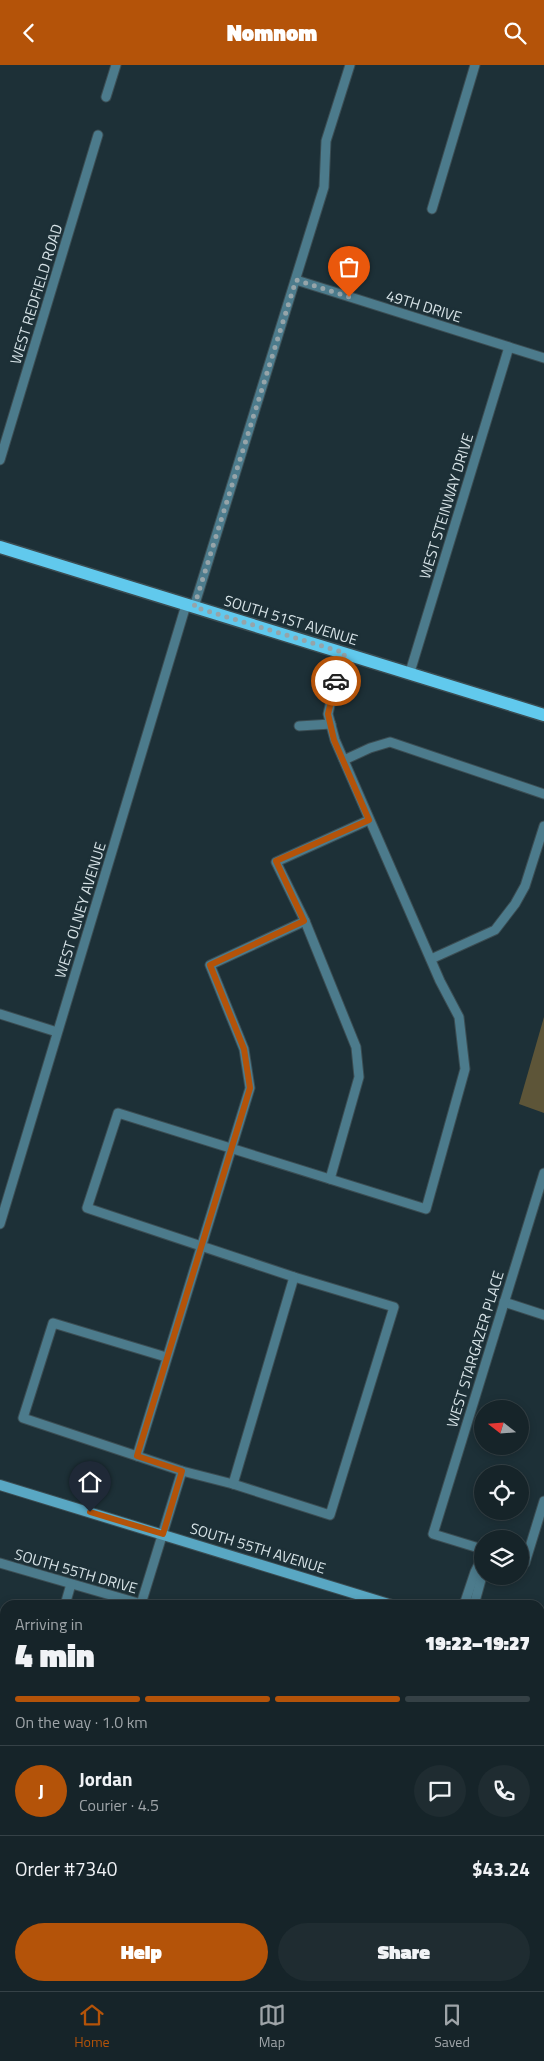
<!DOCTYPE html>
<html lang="en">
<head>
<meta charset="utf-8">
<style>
	body { margin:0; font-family:"Titillium Web",sans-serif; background:#1f2c31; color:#f1f3f6; height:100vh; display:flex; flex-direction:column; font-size:19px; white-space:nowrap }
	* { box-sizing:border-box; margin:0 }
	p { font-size:16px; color:#9ea4a8 }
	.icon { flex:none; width:28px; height:28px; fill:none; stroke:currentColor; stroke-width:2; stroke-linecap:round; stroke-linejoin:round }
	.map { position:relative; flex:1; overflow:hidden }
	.panel { position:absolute; left:0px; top:1535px; width:545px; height:391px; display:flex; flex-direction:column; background:#162429; border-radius:15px 15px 0 0; box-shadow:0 2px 8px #0003,0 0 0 1px #354146 }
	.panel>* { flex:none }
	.needle { width:32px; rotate:287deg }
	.tools { position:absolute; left:474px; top:1335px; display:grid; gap:10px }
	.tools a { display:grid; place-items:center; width:55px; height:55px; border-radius:50%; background:#162429; box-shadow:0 2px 8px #0003,0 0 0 1px #354146; font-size:25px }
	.pin { position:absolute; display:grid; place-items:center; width:42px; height:42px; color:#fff; margin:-51px -21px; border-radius:50% 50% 50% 0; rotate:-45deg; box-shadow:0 0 5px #0007 }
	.pin .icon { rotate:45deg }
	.courier { position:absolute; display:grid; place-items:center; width:50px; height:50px; margin:-25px; border:4px solid #b45309; border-radius:50%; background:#fff; color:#222; box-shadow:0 1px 6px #0007 }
	.head em { font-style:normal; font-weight:800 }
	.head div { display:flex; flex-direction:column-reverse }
	.head { display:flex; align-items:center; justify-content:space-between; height:85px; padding:0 15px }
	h1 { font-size:32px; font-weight:800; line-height:38px }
	.bar { display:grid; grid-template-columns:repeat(4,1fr); gap:8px 5px; align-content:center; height:60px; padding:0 15px }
	.bar i { height:6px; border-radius:4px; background:#354146 }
	.bar .current { background:#b45309 }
	.bar p { grid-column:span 4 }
	.line { display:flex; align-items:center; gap:12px; padding:0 15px; border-top:1px solid #354146 }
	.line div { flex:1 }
	.round { display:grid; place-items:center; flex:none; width:52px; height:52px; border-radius:26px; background:#1f2c31 }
	.action { display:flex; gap:10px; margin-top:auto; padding:10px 15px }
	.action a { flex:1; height:58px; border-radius:30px; background:#b45309; color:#fff; font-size:20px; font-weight:800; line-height:58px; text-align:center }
	.action a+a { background:#1f2c31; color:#f1f3f6 }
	header { display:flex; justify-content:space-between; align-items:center; height:65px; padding:0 15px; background:#b45309; color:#fff; font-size:22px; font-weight:800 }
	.dock { display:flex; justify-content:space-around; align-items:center; height:70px; border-top:1px solid #354146; background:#162429; font-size:14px; color:#9ea4a8 }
	.dock a { display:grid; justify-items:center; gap:2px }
	.dock .current { color:#b45309 }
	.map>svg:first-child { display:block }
</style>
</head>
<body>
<header><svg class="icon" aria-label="back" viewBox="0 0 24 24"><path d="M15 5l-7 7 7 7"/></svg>Nomnom<svg class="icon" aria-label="search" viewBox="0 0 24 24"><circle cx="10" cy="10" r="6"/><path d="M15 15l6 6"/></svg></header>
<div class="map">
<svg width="544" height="1926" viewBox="0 0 544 1926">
	<rect width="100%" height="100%" fill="#1d3037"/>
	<g fill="#5d5538">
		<path d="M544,952v96l-25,-9z"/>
		<rect x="540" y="1836" width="4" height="27"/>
		<path d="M200,1921h44l-2,5h-44z"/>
	</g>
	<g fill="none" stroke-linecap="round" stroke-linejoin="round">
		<g stroke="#3b4d53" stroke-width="11">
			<g id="street">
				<path d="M106,32l10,-32"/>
				<path d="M432,144l43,-144"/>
				<path d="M296,215l248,78"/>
				<path d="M0,395l98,-325"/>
				<path d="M194,542l130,-420 2,-46 24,-76"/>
				<path d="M410,607l99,-325"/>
				<path d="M299,661l32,-2"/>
				<path d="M344,695l26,-12 20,-6 154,52"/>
				<path d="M431,894l64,-29 20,-26 10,-18 19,-60"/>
				<path d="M0,949l57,18"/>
				<path d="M330,1114l29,-102 -3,-30 -51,-126 -29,-59 93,-42"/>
				<path d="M0,1159l186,-619"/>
				<path d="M504,1237l40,13"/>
				<path d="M166,1292l-113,-34 -30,95 159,53 51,13 97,31 64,-208 -100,-30 -207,-69 31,-95 308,96 39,-140 -6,-52 -19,-36 -105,-241 -7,-26 5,-22 12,-39"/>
				<path d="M137,1391l113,-368 -6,-39 -34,-84 95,-44"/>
				<path d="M233,1419l61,-207"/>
				<path d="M482,1484l-49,-15 111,-361"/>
				<path d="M520,1496l5,2 19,-62"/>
				<path d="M0,1498l145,42"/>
				<path d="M141,1539l41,-133"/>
				<path d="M65,1540l6,-21"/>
				<path d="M464,1540l11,-33 7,-14"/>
				<path d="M474,1540l8,-29"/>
				<path d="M540,1658l4,1"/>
				<path d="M0,1752l5,-16"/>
				<path d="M540,1827l4,-1"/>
				<path d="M0,1839l5,2"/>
				<path d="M540,1878l4,-3"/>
				<path d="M302,1921l3,5"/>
				<path d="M7,1926l2,-5"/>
				<path d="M410,1926l1,-5"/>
				<path d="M520,1926l1,-5"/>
			</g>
		</g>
		<g stroke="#3b4d53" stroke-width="12">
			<g id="secondary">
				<path d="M0,1420l392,120"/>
				<path d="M540,1586l4,2"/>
			</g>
		</g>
		<g stroke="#3b4d53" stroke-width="15">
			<path id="primary" d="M0,482l544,168"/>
		</g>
		<use href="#street" stroke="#4c7b8c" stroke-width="9"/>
		<use href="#secondary" stroke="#59a7c3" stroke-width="10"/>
		<use href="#primary" stroke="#61c9ed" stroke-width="12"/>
	</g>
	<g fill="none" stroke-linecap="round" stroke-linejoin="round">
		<path stroke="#96a4a9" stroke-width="5" stroke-dasharray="0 9" d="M336,616l9,-28 -151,-46 102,-327 53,17"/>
		<path stroke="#b45309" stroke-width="6" d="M90,1447l73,22 19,-63 -45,-15 113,-368 -6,-39 -34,-84 94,-44 -28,-60 93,-41 -35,-80 -6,-26 8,-33"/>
	</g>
	<g text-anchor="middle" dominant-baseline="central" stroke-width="5" stroke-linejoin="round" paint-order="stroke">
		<g font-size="15" fill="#d7e3e7" stroke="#1d3037">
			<text transform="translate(36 229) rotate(-73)">WEST REDFIELD ROAD</text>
			<text transform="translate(424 241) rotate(17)">49TH DRIVE</text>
			<text transform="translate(446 441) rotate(-73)">WEST STEINWAY DRIVE</text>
			<text transform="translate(291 555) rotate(17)">SOUTH 51ST AVENUE</text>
			<text transform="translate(80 845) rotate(-73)">WEST OLNEY AVENUE</text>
			<text transform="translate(475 1284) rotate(-73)">WEST STARGAZER PLACE</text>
			<text transform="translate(258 1483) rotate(17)">SOUTH 55TH AVENUE</text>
			<text transform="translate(76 1506) rotate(16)">SOUTH 55TH DRIVE</text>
		</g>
	</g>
</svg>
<div class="tools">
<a><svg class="needle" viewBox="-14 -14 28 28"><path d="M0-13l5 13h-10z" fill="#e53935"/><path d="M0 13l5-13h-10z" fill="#9ea4a8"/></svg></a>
<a><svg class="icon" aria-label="locate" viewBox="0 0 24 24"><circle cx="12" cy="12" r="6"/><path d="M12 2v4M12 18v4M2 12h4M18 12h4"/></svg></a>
<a><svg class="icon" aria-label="layers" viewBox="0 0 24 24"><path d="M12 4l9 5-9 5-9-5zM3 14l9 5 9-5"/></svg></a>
</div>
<div class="pin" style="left:349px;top:232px;background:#ea580c"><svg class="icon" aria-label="bag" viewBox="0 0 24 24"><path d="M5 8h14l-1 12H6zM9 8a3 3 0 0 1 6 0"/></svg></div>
<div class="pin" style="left:90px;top:1447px;background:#1f2937"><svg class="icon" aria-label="home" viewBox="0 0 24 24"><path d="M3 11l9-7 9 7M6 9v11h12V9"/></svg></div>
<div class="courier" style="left:336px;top:616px"><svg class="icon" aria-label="car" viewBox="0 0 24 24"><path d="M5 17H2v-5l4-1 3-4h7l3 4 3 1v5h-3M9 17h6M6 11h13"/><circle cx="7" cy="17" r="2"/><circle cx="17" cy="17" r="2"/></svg></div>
<section class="panel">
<div class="head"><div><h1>4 min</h1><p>Arriving in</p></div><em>19:22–19:27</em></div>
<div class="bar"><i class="current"></i><i class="current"></i><i class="current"></i><i></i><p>On the way · 1.0 km</p></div>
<div class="line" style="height:90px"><b class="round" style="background:#b45309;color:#fff">J</b><div><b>Jordan</b><p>Courier · 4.5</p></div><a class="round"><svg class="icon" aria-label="chat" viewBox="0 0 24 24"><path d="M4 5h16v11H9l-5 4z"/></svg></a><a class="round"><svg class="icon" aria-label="phone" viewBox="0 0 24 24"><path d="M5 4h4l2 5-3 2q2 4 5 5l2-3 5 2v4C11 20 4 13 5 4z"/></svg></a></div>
<div class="line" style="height:65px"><div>Order #7340</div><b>$43.24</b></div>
<div class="action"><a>Help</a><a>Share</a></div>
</section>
</div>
<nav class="dock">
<a class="current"><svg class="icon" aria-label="home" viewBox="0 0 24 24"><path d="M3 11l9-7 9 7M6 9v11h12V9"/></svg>Home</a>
<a><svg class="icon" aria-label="map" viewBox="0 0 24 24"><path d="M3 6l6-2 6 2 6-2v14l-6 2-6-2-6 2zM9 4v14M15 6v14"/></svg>Map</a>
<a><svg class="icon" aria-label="saved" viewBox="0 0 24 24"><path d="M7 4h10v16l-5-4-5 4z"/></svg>Saved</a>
</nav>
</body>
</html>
